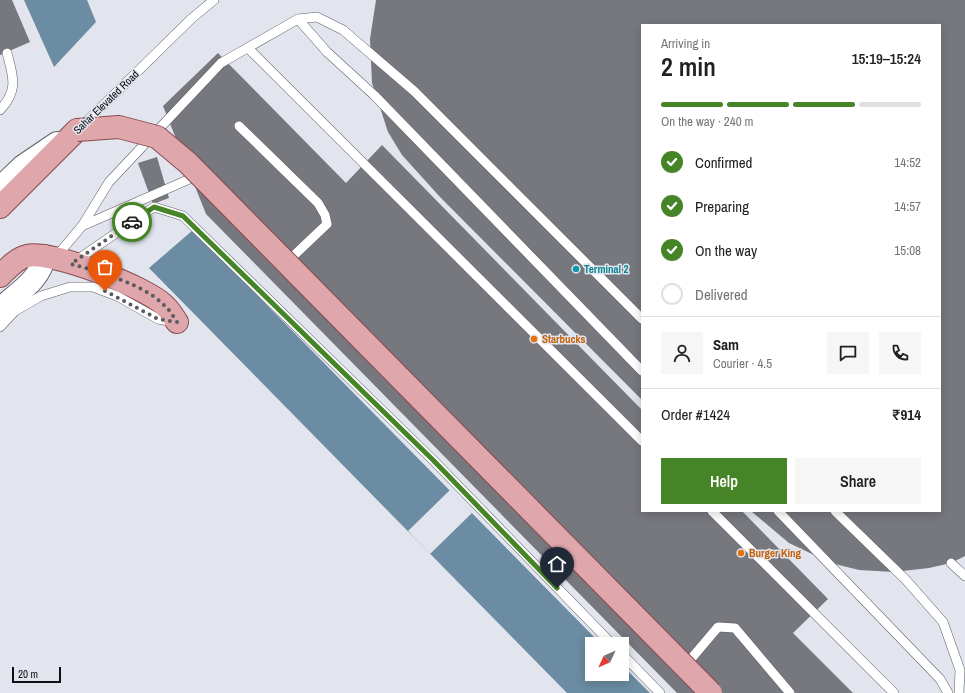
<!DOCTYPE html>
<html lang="en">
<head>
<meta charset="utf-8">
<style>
	body { margin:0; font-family:"Archivo Narrow",sans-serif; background:#f6f6f6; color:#202124; height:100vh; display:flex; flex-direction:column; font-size:15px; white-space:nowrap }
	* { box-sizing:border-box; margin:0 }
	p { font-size:13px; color:#757577 }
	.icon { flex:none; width:22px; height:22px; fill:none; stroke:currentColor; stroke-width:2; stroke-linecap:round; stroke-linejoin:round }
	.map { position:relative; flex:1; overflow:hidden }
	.side { position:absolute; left:641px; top:24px; width:300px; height:488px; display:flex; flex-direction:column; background:#fff; border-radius:0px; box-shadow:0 2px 10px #0003 }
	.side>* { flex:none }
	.needle { width:26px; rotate:226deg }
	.tools { position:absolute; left:585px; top:637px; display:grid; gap:8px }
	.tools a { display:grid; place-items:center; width:44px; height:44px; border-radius:0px; background:#fff; box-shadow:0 2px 10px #0003; font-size:20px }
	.scale { position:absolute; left:12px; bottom:10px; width:49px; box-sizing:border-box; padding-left:4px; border:2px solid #0f1013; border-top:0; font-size:11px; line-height:14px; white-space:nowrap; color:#0f1013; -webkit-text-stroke:3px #e2e5ed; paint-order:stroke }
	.pin { position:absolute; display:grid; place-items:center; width:34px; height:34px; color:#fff; margin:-41px -17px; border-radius:50% 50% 50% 0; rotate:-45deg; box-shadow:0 0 4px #0007 }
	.pin .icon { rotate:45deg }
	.courier { position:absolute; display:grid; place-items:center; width:40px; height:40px; margin:-20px; border:3px solid #458527; border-radius:50%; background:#fff; color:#222; box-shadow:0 1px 5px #0007 }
	.overview em { font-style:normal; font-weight:600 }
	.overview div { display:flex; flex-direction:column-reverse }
	.overview { display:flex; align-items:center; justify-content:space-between; height:68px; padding:0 20px }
	h1 { font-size:26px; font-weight:600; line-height:30px }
	.bar { display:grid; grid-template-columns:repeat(4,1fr); gap:6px 4px; align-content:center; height:48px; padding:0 20px }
	.bar i { height:5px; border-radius:3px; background:#e0e0e0 }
	.bar .current { background:#458527 }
	.bar p { grid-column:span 4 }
	.line { display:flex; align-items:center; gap:10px; padding:0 20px; border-top:1px solid #e0e0e0 }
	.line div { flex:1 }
	.round { display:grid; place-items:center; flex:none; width:42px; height:42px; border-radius:0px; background:#f6f6f6 }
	ol { padding:0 20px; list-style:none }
	li { display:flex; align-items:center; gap:12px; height:44px }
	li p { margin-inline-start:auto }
	li .icon { padding:4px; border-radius:50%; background:#458527; color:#fff; stroke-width:4 }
	li:last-child { color:#757577 }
	li i { width:22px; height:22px; border:2px solid #e0e0e0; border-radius:50% }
	.primary-button { display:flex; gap:8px; margin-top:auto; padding:8px 20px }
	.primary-button a { flex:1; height:46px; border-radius:0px; background:#458527; color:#fff; font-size:16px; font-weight:600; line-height:46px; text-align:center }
	.primary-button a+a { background:#f6f6f6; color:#202124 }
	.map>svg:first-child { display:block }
</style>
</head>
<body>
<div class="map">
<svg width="965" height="693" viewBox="0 0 965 693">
	<rect width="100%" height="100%" fill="#e2e5ed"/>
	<g fill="#6b8ca2">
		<path d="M24,0h63l9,22 -42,45z"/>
		<path d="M193,230l408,414h-9v30h30v-9l28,28h-83l-418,-425z"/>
	</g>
	<path fill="#e2e5ed" d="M450,490l22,23 -42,41 -22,-23z"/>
	<g fill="#77777e">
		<path d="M0,0h12l18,42 -30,13z"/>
		<path d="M376,0h589v556l-14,7 -22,5 -35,4 -35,-2 -28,-7 -42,-20 -38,-32h189v-486h-298v375l-202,-203 -38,-42 -14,-23 -16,-49 -2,-44z"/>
		<path d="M218,53l128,130 36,-38 260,265v101h100l86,88 -35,34 60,60h-176l-471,-479 -43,-108z"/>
		<path d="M157,157l12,41 -16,6 -15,-41z"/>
	</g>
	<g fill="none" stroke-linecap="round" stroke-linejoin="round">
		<g stroke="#5f6168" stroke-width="10">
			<g id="lane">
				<path d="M298,19l29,33 47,43 268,276"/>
				<path d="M248,48l394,393"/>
				<path d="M0,110c19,-20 13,-34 7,-57"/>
				<path d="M239,126l79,77 7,12 2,9 -41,39"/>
				<path d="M81,127l110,-108 23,-19"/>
				<path d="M82,226l27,-44 112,-119 77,-44 19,-2 26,13 71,61 228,228"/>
				<path d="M55,258l27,-32 110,-48"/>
				<path d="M74,262l80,-55 29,9 250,244 179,184"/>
				<path d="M0,327l15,-16 26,-15 29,-9h23l24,9 41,23 16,3"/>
				<path d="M712,511l182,182"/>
				<path d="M778,511l162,168 8,14"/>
				<path d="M835,511l71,69 37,42 17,48 -1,23"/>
				<path d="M951,563l14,13"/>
				<path d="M622,654l38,39"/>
				<path d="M685,666l33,-39 17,1 55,65"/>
			</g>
		</g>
		<g stroke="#5f6168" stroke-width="24">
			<g id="secondary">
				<path d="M0,188l23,-22 34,-23"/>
				<path d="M0,309c16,-15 42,-30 44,-53"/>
			</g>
		</g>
		<g stroke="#884a51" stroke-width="24">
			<g id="primary">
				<path d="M0,207l77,-77"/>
				<path d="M0,276c7,-7 17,-18 27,-20 24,-6 119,31 137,49 5,4 9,11 13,17"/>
			</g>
		</g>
		<use href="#lane" stroke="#fff" stroke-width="9"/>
		<use href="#secondary" stroke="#fff" stroke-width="22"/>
		<use href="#primary" stroke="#dfa6ab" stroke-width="22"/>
		<g stroke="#884a51" stroke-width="24" stroke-linecap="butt">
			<path id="primary-bridge" d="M77,130l42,-3 38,10 31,26 523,530"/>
		</g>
		<use href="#primary-bridge" stroke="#dfa6ab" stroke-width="22"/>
	</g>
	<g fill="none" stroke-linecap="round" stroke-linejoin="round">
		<path stroke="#595b5f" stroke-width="4" stroke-dasharray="0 7.2" d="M105,291l53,28 19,3c-4,-6 -8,-13 -13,-17 -21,-21 -64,-33 -93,-41l61,-42"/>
		<path stroke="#458527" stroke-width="5" d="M132,222l22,-15 29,9 250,244 124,128"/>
	</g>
	<circle fill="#0f9aa8" stroke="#e2e5ed" stroke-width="1.5" cx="576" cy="269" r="4"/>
	<g fill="#e8710a" stroke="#e2e5ed" stroke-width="1.5">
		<circle cx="534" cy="339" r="4"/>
		<circle cx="741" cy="553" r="4"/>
	</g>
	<g text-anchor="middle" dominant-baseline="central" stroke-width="3" stroke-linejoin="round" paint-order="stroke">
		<g font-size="11" fill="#0f1013" stroke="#e2e5ed">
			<text transform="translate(106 102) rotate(-44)">Sahar Elevated Road</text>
		</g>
		<g font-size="11" font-weight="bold" fill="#0d838f" stroke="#e2e5ed" text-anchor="start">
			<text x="584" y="269">Terminal 2</text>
		</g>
		<g font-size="11" font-weight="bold" fill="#c56008" stroke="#e2e5ed" text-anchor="start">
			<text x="542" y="339">Starbucks</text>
			<text x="749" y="553">Burger King</text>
		</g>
	</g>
</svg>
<div class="tools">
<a><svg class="needle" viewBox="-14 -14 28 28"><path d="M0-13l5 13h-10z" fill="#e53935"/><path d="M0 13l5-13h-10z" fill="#757577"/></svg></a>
</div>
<div class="scale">20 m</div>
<div class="pin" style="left:105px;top:291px;background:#ea580c"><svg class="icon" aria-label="bag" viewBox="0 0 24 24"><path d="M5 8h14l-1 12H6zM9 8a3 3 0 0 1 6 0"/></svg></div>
<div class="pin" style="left:557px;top:588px;background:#1f2937"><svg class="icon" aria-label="home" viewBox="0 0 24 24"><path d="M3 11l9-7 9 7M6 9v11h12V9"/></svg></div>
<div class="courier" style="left:132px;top:222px"><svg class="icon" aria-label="car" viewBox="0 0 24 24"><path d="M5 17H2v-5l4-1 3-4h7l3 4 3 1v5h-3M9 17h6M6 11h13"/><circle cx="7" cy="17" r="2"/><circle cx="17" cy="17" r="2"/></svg></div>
<section class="side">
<div class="overview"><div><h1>2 min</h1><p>Arriving in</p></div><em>15:19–15:24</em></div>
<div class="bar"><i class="current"></i><i class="current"></i><i class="current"></i><i></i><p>On the way · 240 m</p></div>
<ol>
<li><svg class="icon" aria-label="check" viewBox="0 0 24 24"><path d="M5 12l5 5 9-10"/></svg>Confirmed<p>14:52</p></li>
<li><svg class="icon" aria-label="check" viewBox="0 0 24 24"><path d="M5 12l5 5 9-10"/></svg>Preparing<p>14:57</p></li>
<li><svg class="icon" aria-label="check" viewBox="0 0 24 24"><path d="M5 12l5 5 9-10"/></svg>On the way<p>15:08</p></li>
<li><i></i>Delivered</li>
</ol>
<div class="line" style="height:72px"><a class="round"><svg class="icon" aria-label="person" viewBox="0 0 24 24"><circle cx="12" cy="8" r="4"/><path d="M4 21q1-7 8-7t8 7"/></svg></a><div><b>Sam</b><p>Courier · 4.5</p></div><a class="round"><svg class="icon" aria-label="chat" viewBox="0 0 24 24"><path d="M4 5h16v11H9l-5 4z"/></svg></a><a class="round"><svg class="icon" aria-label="phone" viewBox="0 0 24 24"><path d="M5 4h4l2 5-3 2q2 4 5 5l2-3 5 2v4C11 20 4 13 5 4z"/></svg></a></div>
<div class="line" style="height:52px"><div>Order #1424</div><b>₹914</b></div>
<div class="primary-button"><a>Help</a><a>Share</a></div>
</section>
</div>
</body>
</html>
